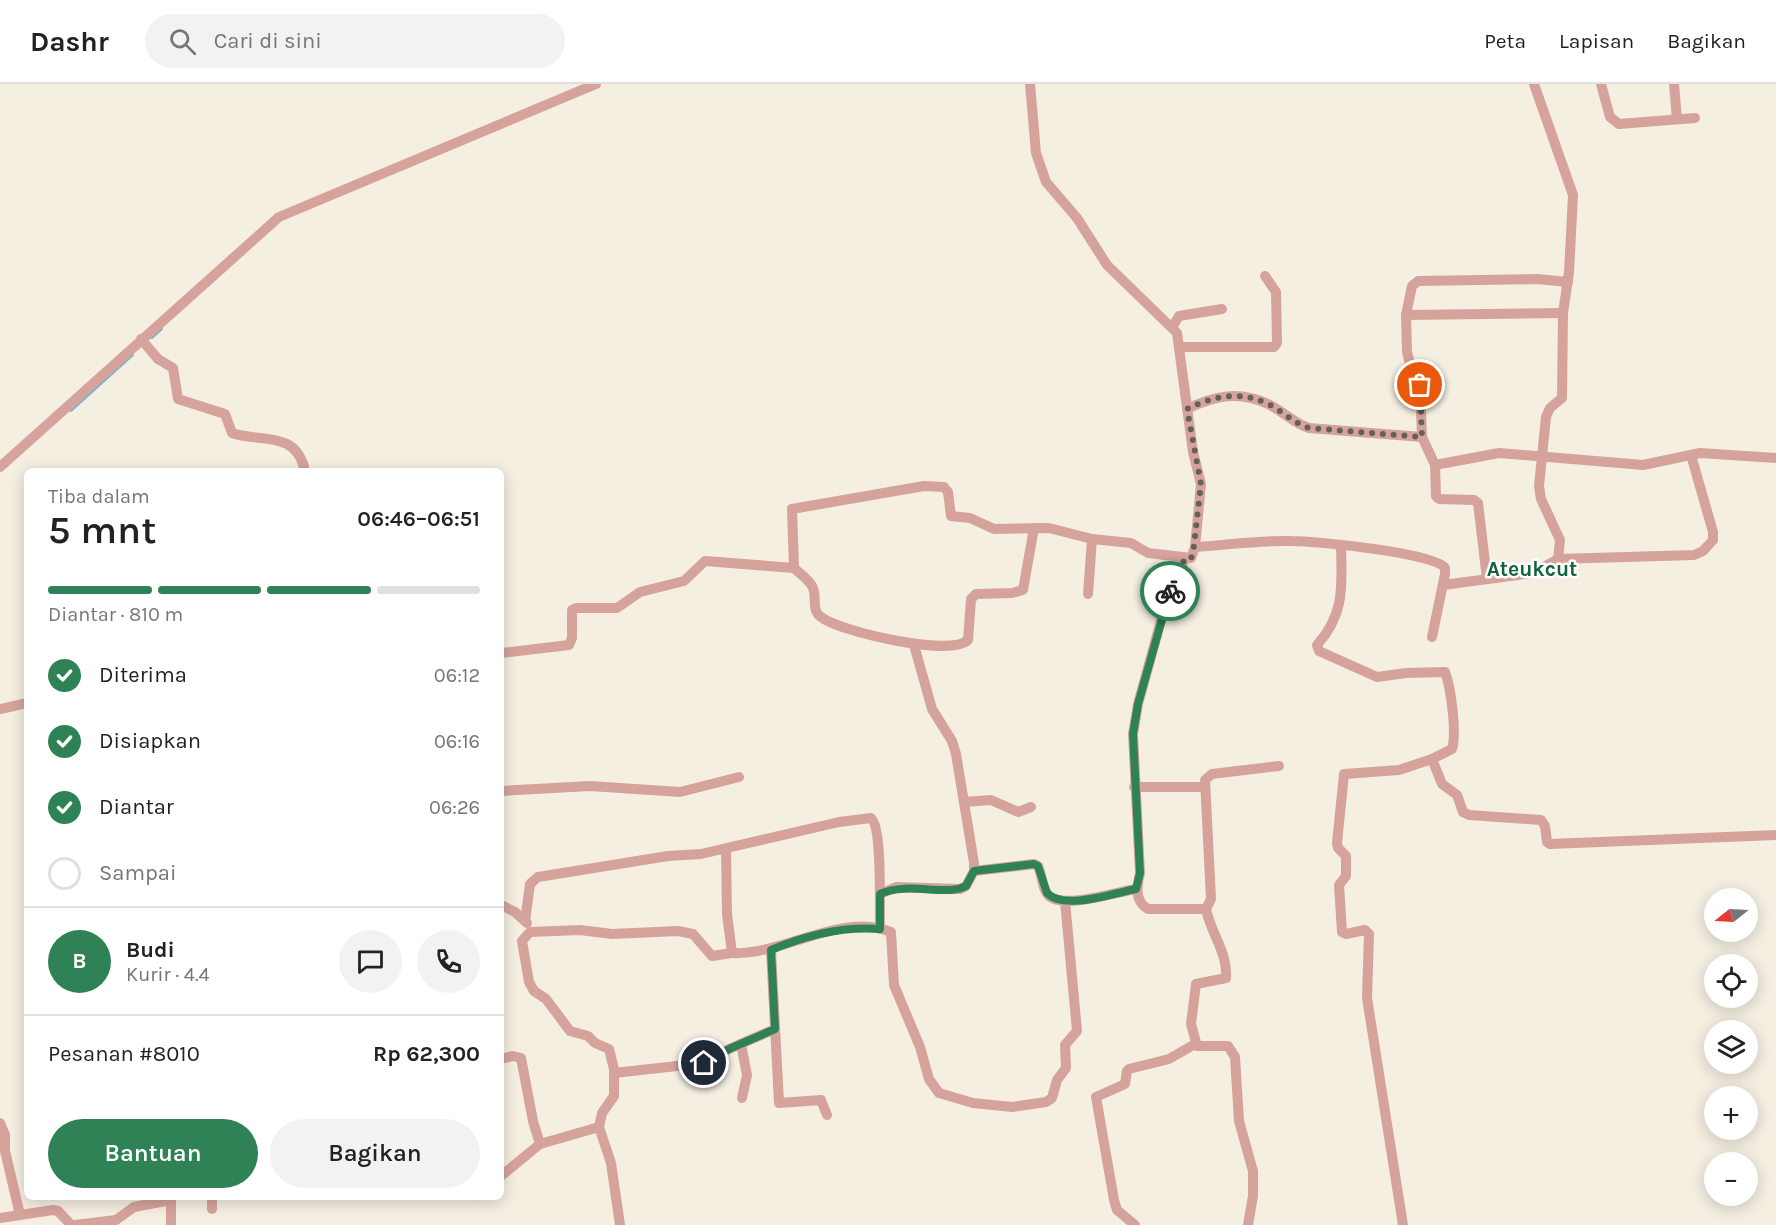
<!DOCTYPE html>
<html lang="id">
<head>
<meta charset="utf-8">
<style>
	body { margin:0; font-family:Karla,sans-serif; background:#f2f2f2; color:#222; height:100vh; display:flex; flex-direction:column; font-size:22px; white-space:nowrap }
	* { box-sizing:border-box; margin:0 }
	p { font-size:20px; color:#767676 }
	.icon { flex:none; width:33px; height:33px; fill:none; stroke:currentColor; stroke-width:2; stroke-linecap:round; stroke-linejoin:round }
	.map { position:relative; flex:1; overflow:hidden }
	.drawer { position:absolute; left:24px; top:384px; width:480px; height:732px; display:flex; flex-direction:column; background:#fff; border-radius:9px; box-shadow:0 3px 15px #0003 }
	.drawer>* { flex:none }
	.needle { width:39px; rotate:252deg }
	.fabs { position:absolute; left:1704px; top:804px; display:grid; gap:12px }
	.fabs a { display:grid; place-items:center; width:54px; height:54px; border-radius:50%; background:#fff; box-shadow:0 3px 15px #0003; font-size:30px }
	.pin { position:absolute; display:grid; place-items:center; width:51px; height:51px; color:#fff; margin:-26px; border:3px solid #fff; border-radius:50%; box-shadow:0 2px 6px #0007 }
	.courier { position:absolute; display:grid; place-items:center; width:60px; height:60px; margin:-30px; border:4px solid #2e8255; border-radius:50%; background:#fff; color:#222; box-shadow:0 2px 8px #0007 }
	.head em { font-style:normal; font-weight:600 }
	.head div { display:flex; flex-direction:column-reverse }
	.head { display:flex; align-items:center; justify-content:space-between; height:102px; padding:0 24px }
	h1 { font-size:39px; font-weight:600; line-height:45px }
	.bar { display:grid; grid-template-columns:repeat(4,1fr); gap:9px 6px; align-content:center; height:72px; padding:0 24px }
	.bar i { height:8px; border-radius:4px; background:#e0e0e0 }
	.bar .current { background:#2e8255 }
	.bar p { grid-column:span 4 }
	.line { display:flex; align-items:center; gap:15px; padding:0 24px; border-top:2px solid #e0e0e0 }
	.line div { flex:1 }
	.round { display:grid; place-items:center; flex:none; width:63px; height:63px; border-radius:32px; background:#f2f2f2 }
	ol { padding:0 24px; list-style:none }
	li { display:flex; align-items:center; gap:18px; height:66px }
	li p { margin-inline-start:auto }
	li .icon { padding:6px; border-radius:50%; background:#2e8255; color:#fff; stroke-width:4 }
	li:last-child { color:#767676 }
	li i { width:33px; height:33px; border:3px solid #e0e0e0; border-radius:50% }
	.primary-button { display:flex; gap:12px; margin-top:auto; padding:12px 24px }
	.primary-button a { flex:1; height:69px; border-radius:36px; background:#2e8255; color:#fff; font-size:24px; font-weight:600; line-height:69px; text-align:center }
	.primary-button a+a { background:#f2f2f2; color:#222 }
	header { display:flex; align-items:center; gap:36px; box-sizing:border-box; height:84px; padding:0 30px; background:#fff; border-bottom:2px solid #e0e0e0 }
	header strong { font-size:28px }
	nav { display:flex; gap:33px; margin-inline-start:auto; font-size:21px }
	.search { width:420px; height:54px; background:#f2f2f2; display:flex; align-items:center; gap:15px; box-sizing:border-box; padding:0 21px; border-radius:33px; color:#767676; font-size:22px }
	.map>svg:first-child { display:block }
</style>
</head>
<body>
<header>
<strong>Dashr</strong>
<div class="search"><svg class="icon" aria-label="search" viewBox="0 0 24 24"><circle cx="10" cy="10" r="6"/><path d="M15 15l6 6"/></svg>Cari di sini</div>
<nav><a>Peta</a><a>Lapisan</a><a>Bagikan</a></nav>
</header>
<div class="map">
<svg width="1776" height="1141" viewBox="0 0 1776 1141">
	<rect width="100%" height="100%" fill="#f5efe2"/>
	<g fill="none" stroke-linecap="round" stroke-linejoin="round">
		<g stroke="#71b5cf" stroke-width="2">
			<path d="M152,254l10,-9"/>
			<path d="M71,327l62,-56"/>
		</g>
		<g stroke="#d6a39c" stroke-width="10">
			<path d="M1601,0l9,33 9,7 76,-6"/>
			<path d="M1674,0l3,35"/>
			<path d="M1406,231l6,-29 6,-5 119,-2 31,3"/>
			<path d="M1173,242l6,-10 43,-7"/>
			<path d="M141,255l17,20 15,9 5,31 47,15 7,19c28,10 64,-4 73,38"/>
			<path d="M1179,263h95l3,-4 -1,-51 -11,-16"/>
			<path d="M1187,325c27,-13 52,-19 81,-5 15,7 25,19 41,24l113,9"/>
			<path d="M1435,381l64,-12 144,12 57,-12 76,5"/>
			<path d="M0,383l279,-250 317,-133"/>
			<path d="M1341,462c1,40 4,68 -24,99l2,6 58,26 29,-4 39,-1c6,16 12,61 7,77l-20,10 10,25 15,11 6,17 6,3 72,5 4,6 2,16 3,2 226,-9"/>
			<path d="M1195,463c32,-2 65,-7 97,-6 23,0 144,12 153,27v6l-13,63"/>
			<path d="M1185,474l-17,37 -30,109 -5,30 7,139c-3,13 -6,28 8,36h58c5,25 22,44 20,69l-30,6 -5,40 6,22h31l7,11 4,64 14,50v25l-5,29"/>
			<path d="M1558,475l136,-4 9,-4 10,-11v-8l-22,-77"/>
			<path d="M794,484c6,6 16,12 19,20 4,10 -2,22 8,29 19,15 130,40 147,23l3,-41 5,-5 36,-1 11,-3 11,-62"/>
			<path d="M1487,495l-9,-76 -4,-3 -35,-1 -3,-3 -1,-31 -13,-28 -2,-52 -9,-17 -4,-16 -1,-37 157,-2"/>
			<path d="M1443,501l90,-12 25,-14 2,-19 -19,-41 -2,-13 7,-69 4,-9 12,-10 1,-85 6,-41 4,-77 -39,-111"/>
			<path d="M1088,510l4,-55"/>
			<path d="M501,569l68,-8 3,-7v-28l4,-2h41l23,-16 44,-11 21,-20 89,7 -2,-59 132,-23 20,1 4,5 3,24 19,2 24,11 55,-1 43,11 39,4 17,10 43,5 4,-11 6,-63 -8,-32 -16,-119 -70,-68 -30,-47 -31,-36 -10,-29 -6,-69"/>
			<path d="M0,625l27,-6"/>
			<path d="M1134,703h71"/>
			<path d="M501,707l89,-5 90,6 59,-15"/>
			<path d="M964,718l27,-2 27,12 13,-5"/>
			<path d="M726,765l1,65 5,39c49,3 112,-42 159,-21l3,53 26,62 9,32 10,14 34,10 39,4 34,-5 6,-4 5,-18 9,-12 -1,-23 12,-14 -12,-130"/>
			<path d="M974,787l60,-7 4,2c4,8 4,24 11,30 16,13 67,-4 87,-7"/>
			<path d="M880,810l16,-7 64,2 6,-3 8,-15v-8l-18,-109 -4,-13 -20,-32 -18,-64"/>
			<path d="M501,821l14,7 12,11"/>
			<path d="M1206,825l5,-10 -6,-119 7,-6 67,-8"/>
			<path d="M525,837l5,-37 8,-7 130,-21 33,-2 138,-32 32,-4c12,10 8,92 9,111"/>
			<path d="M771,866l8,153 42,-3 6,15"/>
			<path d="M741,960l6,31 -5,23"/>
			<path d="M501,975l12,-3 8,2 12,63 7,23"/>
			<path d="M614,989l90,-10 25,-14 46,-20"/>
			<path d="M0,1039l5,12v16l15,64"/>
			<path d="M501,1092l39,-32 59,-17"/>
			<path d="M171,1113v28"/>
			<path d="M212,1113v12"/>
			<path d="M0,1134l53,-8 5,1 13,14"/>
			<path d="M75,1141l41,-5 18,-13 37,-7"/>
			<path d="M620,1141l-9,-62 -12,-36 3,-14 12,-17v-27l-5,-20 -14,-6 -7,-7 -18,-5 -24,-32 -12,-8 -5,-9 -7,-41 8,-9 50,-2 32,4 66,-3 15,3 19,22 20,-3"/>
			<path d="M1135,1141l-18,-15 -3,-10 -18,-103 29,-13 2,-13 2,-2 40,-10 26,-15"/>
			<path d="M1403,1141l-36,-227 2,-64 -4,-4 -19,4 -4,-2 -3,-47 7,-9v-20l-8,-8 -1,-5 7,-69 55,-4 33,-11"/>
		</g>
	</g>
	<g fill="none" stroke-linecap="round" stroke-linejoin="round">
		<path stroke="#64615a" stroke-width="6" stroke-dasharray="0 10.8" d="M1170,507l15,-33h6l2,-4 8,-70 -14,-75c27,-13 53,-19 81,-5 15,7 25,19 41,24l113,9 -2,-52"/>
		<path stroke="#2e8255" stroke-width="8" d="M704,979l25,-14 46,-20 -4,-79c33,-14 72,-24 109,-21v-35c29,-13 66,3 86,-8l8,-15 60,-7 4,2 9,27c17,18 67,0 89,-4l4,-16 -7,-139 5,-30 32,-113"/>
	</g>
	<g text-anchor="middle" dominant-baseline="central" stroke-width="5" stroke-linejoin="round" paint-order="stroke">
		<g font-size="21" font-weight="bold" fill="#10633b" stroke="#fff">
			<text x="1532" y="485">Ateukcut</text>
		</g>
	</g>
</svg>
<div class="fabs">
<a><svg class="needle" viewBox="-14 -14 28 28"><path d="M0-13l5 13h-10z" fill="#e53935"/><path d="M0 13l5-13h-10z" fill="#767676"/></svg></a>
<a><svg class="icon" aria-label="locate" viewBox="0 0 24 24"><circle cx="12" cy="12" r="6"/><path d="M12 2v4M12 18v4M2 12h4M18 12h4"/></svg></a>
<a><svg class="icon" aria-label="layers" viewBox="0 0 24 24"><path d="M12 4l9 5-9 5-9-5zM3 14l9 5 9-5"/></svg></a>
<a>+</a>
<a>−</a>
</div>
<div class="pin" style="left:1420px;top:301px;background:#ea580c"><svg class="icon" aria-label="bag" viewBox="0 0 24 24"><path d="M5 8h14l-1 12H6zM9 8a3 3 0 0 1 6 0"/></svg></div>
<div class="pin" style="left:704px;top:979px;background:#1f2937"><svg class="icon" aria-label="home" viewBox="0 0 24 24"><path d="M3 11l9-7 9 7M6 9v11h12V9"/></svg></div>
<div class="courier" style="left:1170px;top:507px"><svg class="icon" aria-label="bike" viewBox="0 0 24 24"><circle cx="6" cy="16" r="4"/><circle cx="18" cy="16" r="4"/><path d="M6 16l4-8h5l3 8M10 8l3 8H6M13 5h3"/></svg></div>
<section class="drawer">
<div class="head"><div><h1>5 mnt</h1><p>Tiba dalam</p></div><em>06:46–06:51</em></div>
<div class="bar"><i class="current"></i><i class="current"></i><i class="current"></i><i></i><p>Diantar · 810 m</p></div>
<ol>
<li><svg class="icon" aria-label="check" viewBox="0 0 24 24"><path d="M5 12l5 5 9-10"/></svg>Diterima<p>06:12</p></li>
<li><svg class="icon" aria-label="check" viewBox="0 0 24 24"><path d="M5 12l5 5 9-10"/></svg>Disiapkan<p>06:16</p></li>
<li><svg class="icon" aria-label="check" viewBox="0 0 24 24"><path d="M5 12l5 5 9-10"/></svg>Diantar<p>06:26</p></li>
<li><i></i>Sampai</li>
</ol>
<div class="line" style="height:108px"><b class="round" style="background:#2e8255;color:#fff">B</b><div><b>Budi</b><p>Kurir · 4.4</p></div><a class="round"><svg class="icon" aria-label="chat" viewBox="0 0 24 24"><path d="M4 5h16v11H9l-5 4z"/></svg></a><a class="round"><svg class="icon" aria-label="phone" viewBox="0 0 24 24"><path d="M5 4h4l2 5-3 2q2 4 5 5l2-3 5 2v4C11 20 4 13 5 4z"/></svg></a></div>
<div class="line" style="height:78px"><div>Pesanan #8010</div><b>Rp 62,300</b></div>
<div class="primary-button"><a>Bantuan</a><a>Bagikan</a></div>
</section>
</div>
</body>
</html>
